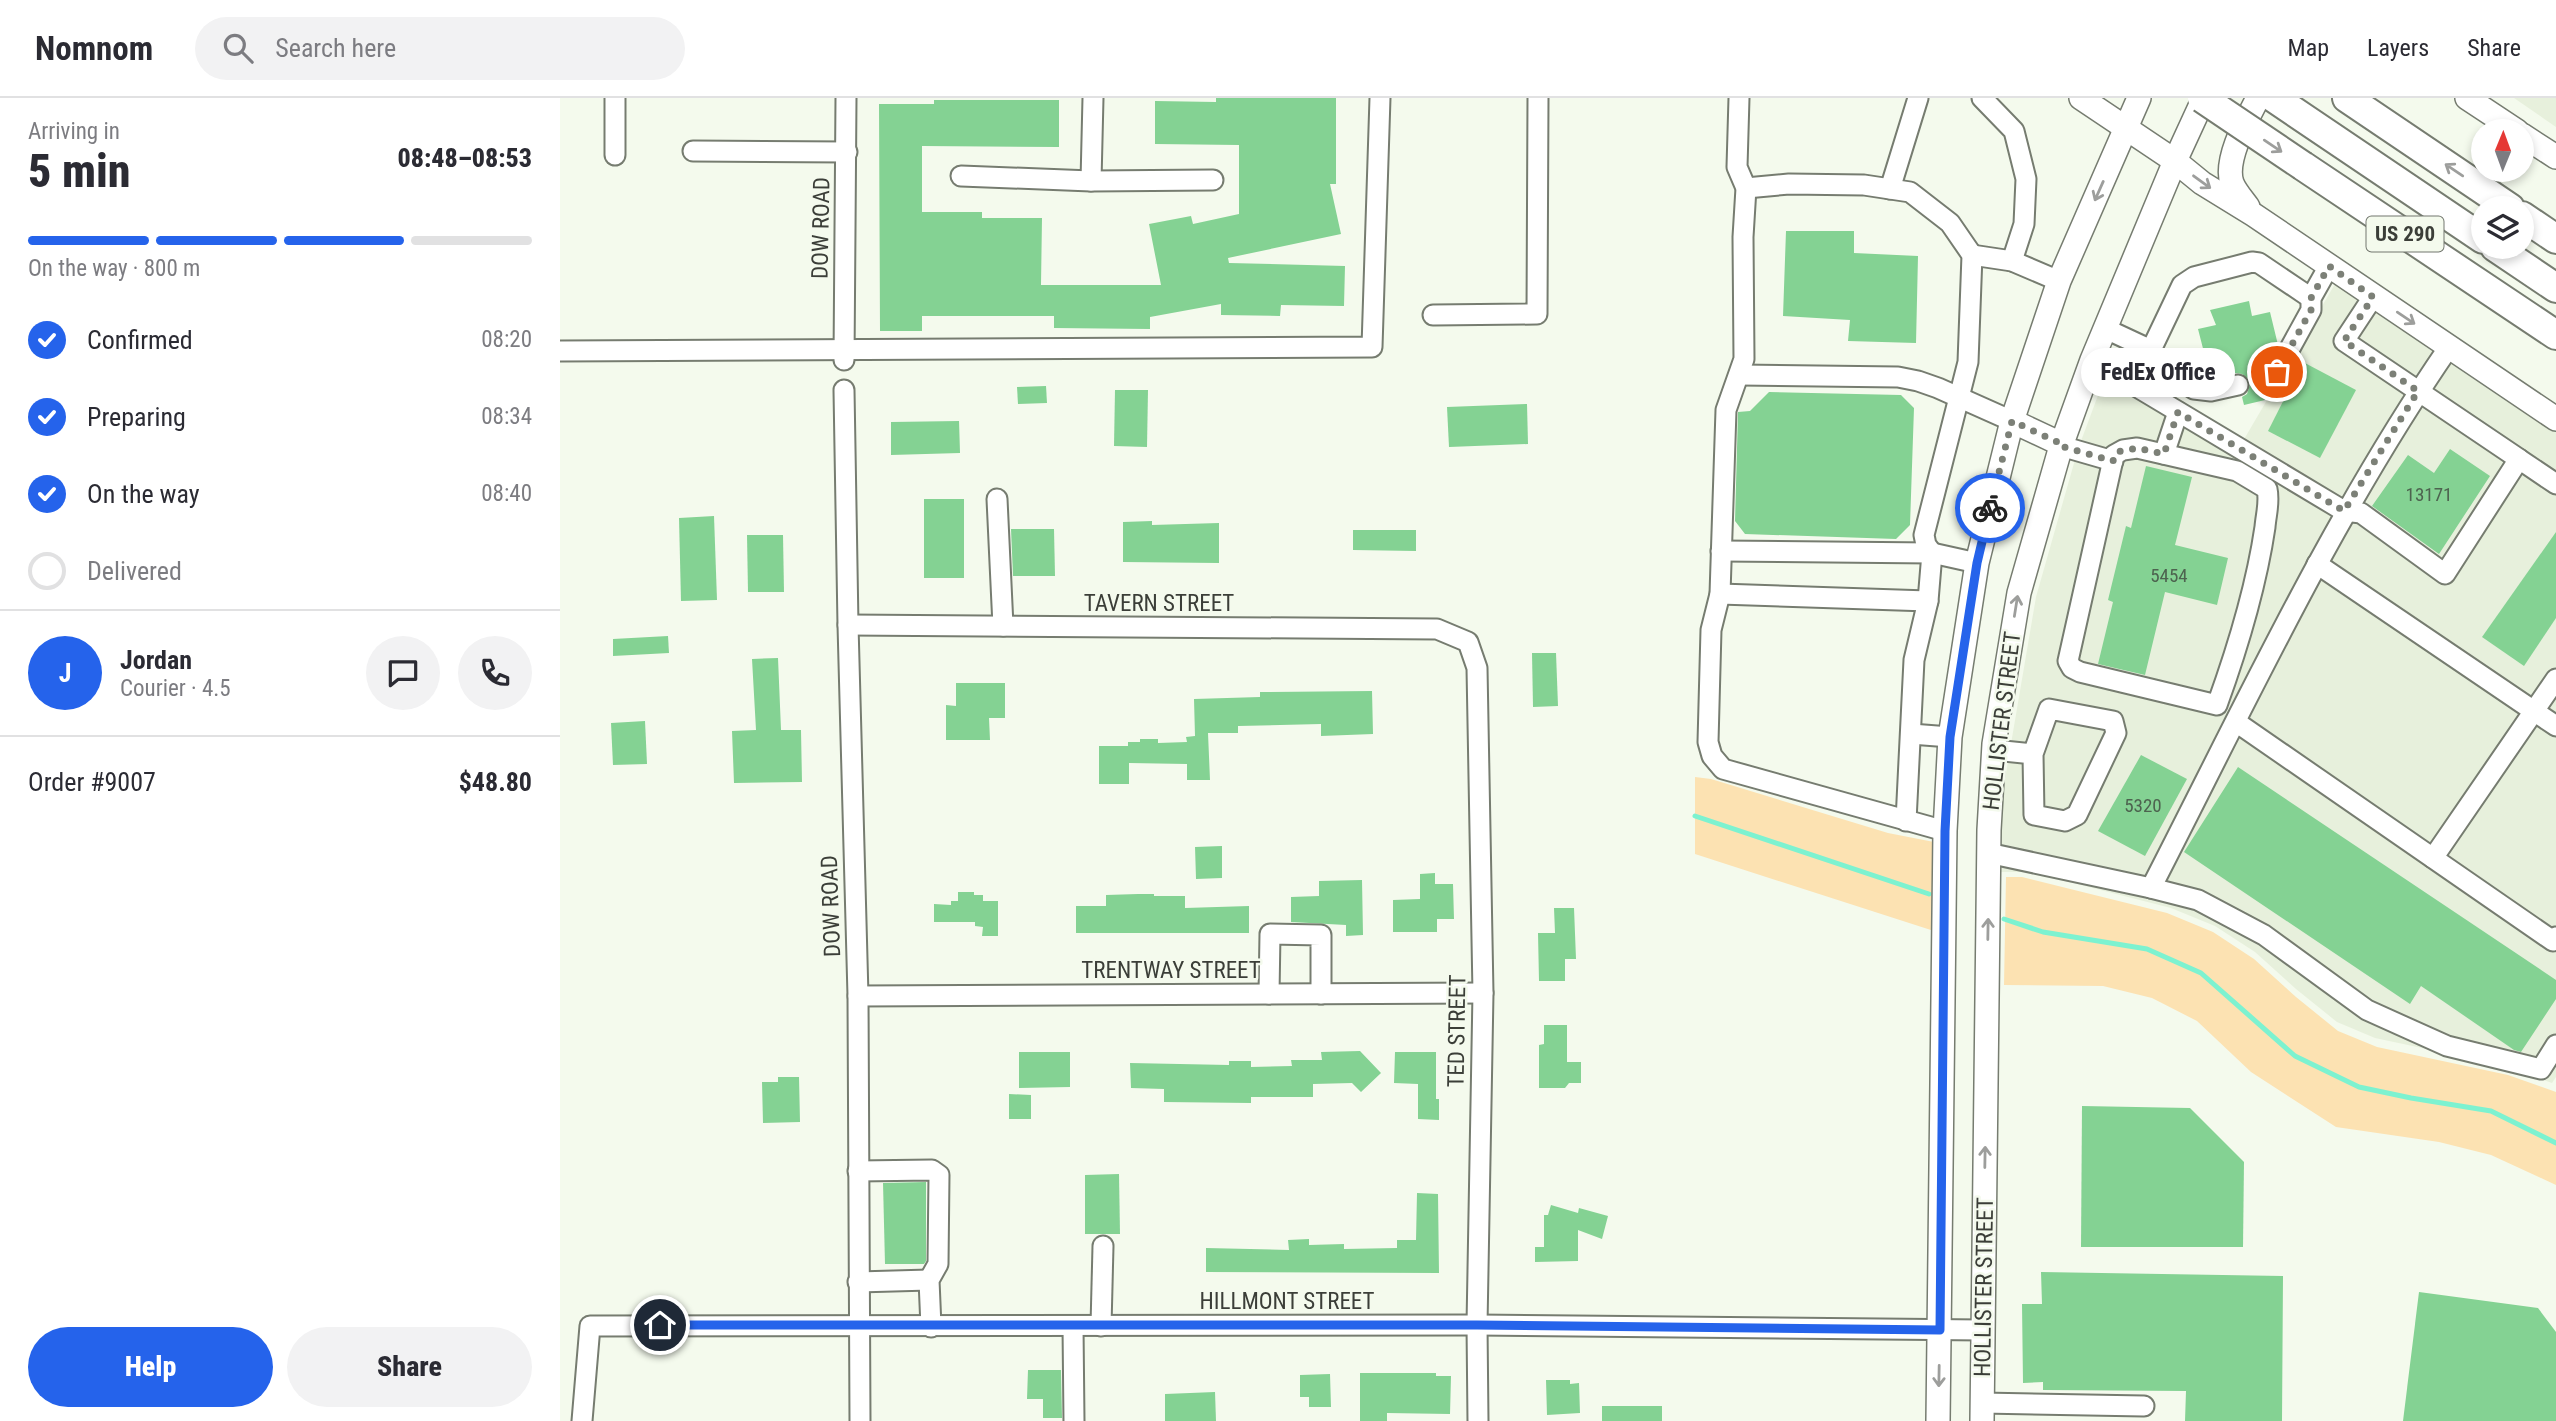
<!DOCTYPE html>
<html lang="en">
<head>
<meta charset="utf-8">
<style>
	body { margin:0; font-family:"Roboto Condensed",sans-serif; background:#f2f2f3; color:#2b2b33; height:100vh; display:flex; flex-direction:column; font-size:26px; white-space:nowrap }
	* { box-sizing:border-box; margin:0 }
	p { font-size:23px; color:#7c7c81 }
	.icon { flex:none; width:38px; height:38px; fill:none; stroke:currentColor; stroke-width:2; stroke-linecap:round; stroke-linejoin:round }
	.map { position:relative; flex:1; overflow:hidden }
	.sheet { display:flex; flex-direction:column; background:#fff; width:560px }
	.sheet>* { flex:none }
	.needle { width:46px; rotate:1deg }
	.buttons { position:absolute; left:1911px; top:21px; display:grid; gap:14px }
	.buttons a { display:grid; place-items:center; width:63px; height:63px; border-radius:50%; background:#fff; box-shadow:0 4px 10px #0003; font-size:35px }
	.pin { position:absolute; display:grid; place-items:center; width:60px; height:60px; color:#fff; margin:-30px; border:4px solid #fff; border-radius:50%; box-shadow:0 2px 7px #0007 }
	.courier { position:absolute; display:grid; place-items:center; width:70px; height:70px; margin:-35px; border:5px solid #2563eb; border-radius:50%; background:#fff; color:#222; box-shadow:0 2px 9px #0007 }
	.bubble { position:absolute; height:49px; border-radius:24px; background:#fff; box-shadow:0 4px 10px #0003; font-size:23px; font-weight:800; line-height:49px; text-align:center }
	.overview em { font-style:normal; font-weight:800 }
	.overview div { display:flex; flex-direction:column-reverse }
	.overview { display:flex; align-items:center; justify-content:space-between; height:119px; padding:0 28px }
	h1 { font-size:46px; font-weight:800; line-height:52px }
	.bar { display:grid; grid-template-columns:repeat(4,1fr); gap:10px 7px; align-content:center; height:84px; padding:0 28px }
	.bar i { height:9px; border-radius:5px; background:#e1e1e2 }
	.bar .on { background:#2563eb }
	.bar p { grid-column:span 4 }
	.line { display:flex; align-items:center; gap:18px; padding:0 28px; border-top:2px solid #e1e1e2 }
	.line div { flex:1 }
	.round { display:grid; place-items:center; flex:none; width:74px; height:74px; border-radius:37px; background:#f2f2f3 }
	ol { padding:0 28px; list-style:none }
	li { display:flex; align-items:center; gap:21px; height:77px }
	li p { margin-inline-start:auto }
	li .icon { padding:7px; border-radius:50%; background:#2563eb; color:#fff; stroke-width:4 }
	li:last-child { color:#7c7c81 }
	li i { width:38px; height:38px; border:4px solid #e1e1e2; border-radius:50% }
	.cta { display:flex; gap:14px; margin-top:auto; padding:14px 28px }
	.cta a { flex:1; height:80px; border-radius:42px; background:#2563eb; color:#fff; font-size:28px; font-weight:800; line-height:80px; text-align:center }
	.cta a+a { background:#f2f2f3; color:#2b2b33 }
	header { display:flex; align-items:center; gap:42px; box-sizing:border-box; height:98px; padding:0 35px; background:#fff; border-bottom:2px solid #e1e1e2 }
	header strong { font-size:33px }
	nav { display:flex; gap:38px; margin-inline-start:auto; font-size:24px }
	.search { width:490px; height:63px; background:#f2f2f3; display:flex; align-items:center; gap:18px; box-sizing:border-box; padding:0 24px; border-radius:38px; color:#7c7c81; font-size:26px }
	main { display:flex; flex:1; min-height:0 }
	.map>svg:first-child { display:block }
</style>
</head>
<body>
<header>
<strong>Nomnom</strong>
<div class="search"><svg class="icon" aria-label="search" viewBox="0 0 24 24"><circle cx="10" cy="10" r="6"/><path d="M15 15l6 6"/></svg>Search here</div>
<nav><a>Map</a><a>Layers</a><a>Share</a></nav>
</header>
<main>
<section class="sheet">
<div class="overview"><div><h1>5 min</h1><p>Arriving in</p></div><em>08:48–08:53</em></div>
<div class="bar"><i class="on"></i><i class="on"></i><i class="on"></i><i></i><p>On the way · 800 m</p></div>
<ol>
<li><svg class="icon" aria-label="check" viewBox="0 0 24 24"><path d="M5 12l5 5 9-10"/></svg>Confirmed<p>08:20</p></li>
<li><svg class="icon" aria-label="check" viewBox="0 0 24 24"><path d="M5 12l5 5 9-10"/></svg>Preparing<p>08:34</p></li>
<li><svg class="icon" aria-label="check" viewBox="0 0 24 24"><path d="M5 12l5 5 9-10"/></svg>On the way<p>08:40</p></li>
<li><i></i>Delivered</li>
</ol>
<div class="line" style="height:126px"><b class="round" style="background:#2563eb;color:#fff">J</b><div><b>Jordan</b><p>Courier · 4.5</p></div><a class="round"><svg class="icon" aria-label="chat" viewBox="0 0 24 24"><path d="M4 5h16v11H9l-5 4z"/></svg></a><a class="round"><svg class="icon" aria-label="phone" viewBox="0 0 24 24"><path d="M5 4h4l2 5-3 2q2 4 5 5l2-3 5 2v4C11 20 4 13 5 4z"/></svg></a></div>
<div class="line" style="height:91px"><div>Order #9007</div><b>$48.80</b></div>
<div class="cta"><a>Help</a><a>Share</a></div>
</section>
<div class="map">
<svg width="1996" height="1323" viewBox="0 0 1996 1323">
	<rect width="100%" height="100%" fill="#f4faed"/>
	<g fill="#e7f0dc">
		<path d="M1954,0h42v29z"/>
		<path d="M1775,186l41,19 180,121v653l-4,6 -50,-18 -127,-27 -38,-16 -41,-33 -41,-37 -40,-26 -44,-18 -141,-36h-33v-46l39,-229 42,-148 25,-67 -5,-12 145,71z"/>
	</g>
	<g fill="#fce2b2">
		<path d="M1135,679l16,2 177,54 46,9v89l-239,-77z"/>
		<path d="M1446,779h16l145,36 46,19 41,27 42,38 42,34 39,16 131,28 48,17v93l-65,-30 -52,-13 -103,-15 -85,-55 -54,-51 -45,-23 -49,-12 -99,-1z"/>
	</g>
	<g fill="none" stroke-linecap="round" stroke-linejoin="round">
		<g stroke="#7df2d0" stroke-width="5">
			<path d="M1135,718l234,78"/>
			<path d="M1444,821l39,13 104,17 54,24 94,83 64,31 52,11 80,13 65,32"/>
		</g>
	</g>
	<g fill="#84d293">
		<path d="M656,0h120v86h-6l11,50 -113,24 1,5 116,3 -1,40 -63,-1 -1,11 -59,-1v-11l-71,13v12l-96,-1v-12h-132v15h-42l-1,-227h55v-4h125v47l-137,-1v66h60v6h60l-1,67h120l-12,-61 42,-8 2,8 46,-10v-69l-84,-1v-43l61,1z"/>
		<path d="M1226,133h68v22l64,3 -2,87 -68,-2 2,-21 -67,-4z"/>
		<path d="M1689,203l3,15 18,-4 8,33 -5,9 -15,3 1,10 -7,4 -3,9 -7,-6 -7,-1 -2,-10 -25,5 -10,-39 18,-4 -6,-15z"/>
		<path d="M1743,264l53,28 -36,68 -52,-27z"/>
		<path d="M1690,286l7,7h6l2,9 -21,5 -2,-8 5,-3z"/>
		<path d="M486,288l1,17 -29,1 -1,-17z"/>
		<path d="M555,292h33l-1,57 -33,-1z"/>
		<path d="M1209,294l132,3 13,13 -4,117 -14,14 -151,-5 -10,-13 3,-109 12,-1z"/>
		<path d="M967,306l1,40 -79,3 -2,-40z"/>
		<path d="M399,323l1,32 -69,2v-33z"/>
		<path d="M1890,351l40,27 -51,78 -67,-48 36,-51 26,18z"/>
		<path d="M1586,368l46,11 -17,68 53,13 -11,47 -52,-13 -20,83 -47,-11 15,-62 -5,-2 18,-74 5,2z"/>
		<rect x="364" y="401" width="40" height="79"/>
		<path d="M154,418l3,84 -36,1 -2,-83z"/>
		<path d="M592,423v4l67,-2v40l-96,-1v-40z"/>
		<path d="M451,431h43l1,47h-42z"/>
		<path d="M793,432h63v21l-63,-1z"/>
		<path d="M1996,434v86l-32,48 -42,-29z"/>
		<path d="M187,437h36l1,57h-36z"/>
		<path d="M108,538l1,17 -56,3v-17z"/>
		<path d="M972,555h24l2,53 -25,1z"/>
		<path d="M218,560l3,72h20l1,52 -68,1 -2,-52 24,-1 -4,-71z"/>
		<path d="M396,585h49v35h-16l1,22h-44v-35l10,1z"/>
		<path d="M812,593l1,43 -52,2v-12l-83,2v7h-30l2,47h-23v-16l-58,-1v21h-30v-38h29v-4h12v-3h18v4l29,-1 -1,-5 9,-1 -1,-37 66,-2v-5z"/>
		<path d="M85,623l2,43 -34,1 -2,-42z"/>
		<path d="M1581,657l46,24 -42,77 -47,-25z"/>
		<path d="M1678,669l318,213v19l-35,53 -7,-2 -93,-64 -11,18 -226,-152z"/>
		<path d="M662,748v32l-26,1 -1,-32z"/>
		<path d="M875,775v11h18l1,35h-17v13h-44v-32l27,-1v-25z"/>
		<path d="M802,782l1,55 -17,1v-11l-55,-3v-25l28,-1v-15z"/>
		<path d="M398,794h16v3h9v6h15v35h-16l1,-9 -8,-1v-4h-41v-18l17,1v-4h7z"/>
		<path d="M578,796h16v2h31v12l64,-2v27h-173v-27h30v-11z"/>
		<path d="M994,810h20l2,51h-11v22h-26l-1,-48h17z"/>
		<path d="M984,927h23v37h14v21h-12l-4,5h-26v-43l5,-1z"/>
		<path d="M800,953l21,22 -20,19 -9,-9 -39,1v13h-62v6l-87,-1v-13l-33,-1 -1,-25 99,2v-4h22v6l41,-1 -1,-6h31l-1,-8z"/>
		<path d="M459,954h51v35l-51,1z"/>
		<path d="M835,954h41v47h3v21l-21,-1v-35l-24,-1z"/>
		<path d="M218,979h21l1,45 -37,1 -1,-41h16z"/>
		<path d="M449,996l22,1v24h-22z"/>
		<path d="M1522,1008l108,2 54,54 -1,85h-162z"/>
		<path d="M559,1076l1,60h-35v-59z"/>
		<path d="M366,1084v79l-2,3h-39l-2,-81z"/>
		<path d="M857,1095l21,1 1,79 -233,-1v-24l83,2 -1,-10 21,-1v6l35,-1v5l53,-1v-8h19z"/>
		<path d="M991,1107l27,8 1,-5 29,8 -6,23 -24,-9v31l-43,1v-15h9v-32h4z"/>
		<path d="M1481,1174l242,4 -1,145h-97l1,-30 -143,-1v-8l-20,1 -1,-79h20z"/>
		<path d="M1859,1194l119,16 18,24v89h-153z"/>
		<path d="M468,1272h33l1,48h-19v-19h-16z"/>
		<path d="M800,1275h76v3h15l-1,38 -63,-1v8h-27z"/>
		<path d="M770,1276l1,33h-22v-10h-9v-22z"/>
		<path d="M986,1282h24v4l9,-1 1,30 -33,2z"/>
		<path d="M655,1294l1,29h-51v-27z"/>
		<rect x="1042" y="1308" width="60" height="15"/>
	</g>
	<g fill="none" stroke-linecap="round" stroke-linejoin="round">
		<g stroke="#767c70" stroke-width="23">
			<g id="minor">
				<path d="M55,0v57"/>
				<path d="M1179,0l-2,69 9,21 -3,49 1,122 -18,51 -6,184 -9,36 -3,112 4,14 11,13 222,62"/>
				<path d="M1422,0l32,33 12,48 -2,45 -12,37"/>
				<path d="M133,53l154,1"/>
				<path d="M401,78l130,5 122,-1"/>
				<path d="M531,83l2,-83"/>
				<path d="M1186,90l43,-4 75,1 46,7 40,31 22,32 -4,107 -44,173 2,10 6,8 -4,48 -14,59 -8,161"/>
				<path d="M1330,91l28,-91"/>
				<path d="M1412,157l40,6 47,20"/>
				<path d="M873,217l104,-1 1,-216"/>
				<path d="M1546,231l45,21"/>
				<path d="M0,253l812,-4 8,-249"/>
				<path d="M284,262l2,-262"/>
				<path d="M1532,262l252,151 17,2 84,61 74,-115 -175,-118 29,-44"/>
				<path d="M1180,277l158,2 20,4 20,7 74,33"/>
				<path d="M1701,281l11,-3 5,-4 34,-62v-12l18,-32"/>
				<path d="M1678,287l-27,6 -17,-2 -42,-27 -1,-12 31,-65 12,-8 58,-15 7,1 52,35"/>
				<path d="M284,292l4,235 10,371 2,425"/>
				<path d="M1501,348l52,15"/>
				<path d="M1577,350l100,23 30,18c3,13 -1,25 -2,38 -9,61 -27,120 -48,178l-137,-33 -8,-4 -4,-7 46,-206 9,-5z"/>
				<path d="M1604,356l14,-42"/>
				<path d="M1959,361l37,25"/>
				<path d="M437,401l6,127"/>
				<path d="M1161,453l211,2 45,10"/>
				<path d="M1757,466l239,162"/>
				<path d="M1160,496l208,7"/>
				<path d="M288,527l589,4 31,13 9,26 6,325 -6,332 1,96"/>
				<path d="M1676,624l317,219 3,-4"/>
				<path d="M1351,636l39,3"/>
				<path d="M1434,652l39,4 16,-45 64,12 3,12 -39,82 -12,6 -31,-6 -1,-61"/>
				<path d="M1428,755l163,35c94,-183 181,-371 298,-541"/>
				<path d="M1873,760l123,-179"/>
				<path d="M1591,790l47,12 66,35 103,75 80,36 94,23 15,-24"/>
				<path d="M709,896l1,-60 51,1v59"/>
				<path d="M298,898l625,-3"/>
				<path d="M298,1073l74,-1 7,5 -1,89 -9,16 2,47"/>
				<path d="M298,1184l71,-2"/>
				<path d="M513,1228l1,95"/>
				<path d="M541,1228l2,-80"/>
				<path d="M1422,1305l162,3"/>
				<path d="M22,1323l8,-95 887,-1 506,5"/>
			</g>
		</g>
		<g stroke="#767c70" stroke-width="26">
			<g id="major">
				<path d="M1521,0l94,63 27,22 52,32 302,204"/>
				<path d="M1907,0l50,33"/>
				<path d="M1962,37l34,22"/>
				<path d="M1688,109c-5,-7 -13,-16 -16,-24 -8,-23 15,-64 26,-85"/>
				<path d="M1452,323l49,23"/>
				<path d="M1378,1323l7,-590 5,-94 27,-174 35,-142 47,-140 80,-183"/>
				<path d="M1422,1323l7,-591 5,-86 25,-151 42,-147 31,-86 83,-199 29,-63"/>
			</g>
		</g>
		<g stroke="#767c70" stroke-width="32">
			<g id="highway">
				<path d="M1714,0l209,141"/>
				<path d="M1787,0l163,110"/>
				<path d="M1743,68l253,169"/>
				<path d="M1962,118l34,23"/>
				<path d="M1935,149l61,41"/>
			</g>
		</g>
		<use href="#minor" stroke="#fff" stroke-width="19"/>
		<use href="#major" stroke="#fff" stroke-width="23"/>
		<use href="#highway" stroke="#fff" stroke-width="28"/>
		<g stroke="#767c70" stroke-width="32" stroke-linecap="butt">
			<path id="highway-bridge" d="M1642,0l101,68"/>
		</g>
		<use href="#highway-bridge" stroke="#fff" stroke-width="28"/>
	</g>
	<defs><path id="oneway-shaft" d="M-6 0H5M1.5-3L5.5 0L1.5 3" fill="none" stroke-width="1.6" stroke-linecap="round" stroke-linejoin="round" transform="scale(1.75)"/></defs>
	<g stroke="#9d9e9c">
		<use href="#oneway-shaft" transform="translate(1713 48) rotate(34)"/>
		<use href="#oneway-shaft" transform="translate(1894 72) rotate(-146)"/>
		<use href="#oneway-shaft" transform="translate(1642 84) rotate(36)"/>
		<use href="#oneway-shaft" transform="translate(1539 93) rotate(114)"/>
		<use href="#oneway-shaft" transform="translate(1846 220) rotate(34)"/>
		<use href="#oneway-shaft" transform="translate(1456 508) rotate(-81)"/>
		<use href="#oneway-shaft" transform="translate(1428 831) rotate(-89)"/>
		<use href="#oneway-shaft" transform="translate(1425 1059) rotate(-89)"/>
		<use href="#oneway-shaft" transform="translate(1379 1278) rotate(91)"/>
	</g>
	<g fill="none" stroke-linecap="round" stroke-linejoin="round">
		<path stroke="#7c8077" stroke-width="7" stroke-dasharray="0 12.6" d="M1430,410l22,-87 50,23 -1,2 52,15 4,-9 20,-4 27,6 14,-42 166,99 74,-120 -74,-50 29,-44 -44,-31 -18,32v12l-34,62"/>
		<path stroke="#2563eb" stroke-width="9" d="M100,1227h817l463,5 5,-499 5,-94 27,-174 13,-55"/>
	</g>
	<g text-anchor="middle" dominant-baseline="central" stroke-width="5" stroke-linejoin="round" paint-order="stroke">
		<g font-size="19" fill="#4d634f">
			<text x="1869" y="396">13171</text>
			<text x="1609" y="477">5454</text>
			<text x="1583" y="707">5320</text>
		</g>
		<rect fill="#f4faed" stroke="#72766e" stroke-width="2" x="1806.5" y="118.5" width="77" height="35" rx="5"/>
		<g font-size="21" font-weight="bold" fill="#3b3e38">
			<text x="1845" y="136">US 290</text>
		</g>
		<g font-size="23" fill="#3b3e38" stroke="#f4faed">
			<text transform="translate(261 130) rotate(-89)">DOW ROAD</text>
			<text x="599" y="505">TAVERN STREET</text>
			<text transform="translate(1442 623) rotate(-83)">HOLLISTER STREET</text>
			<text transform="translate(271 808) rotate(-92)">DOW ROAD</text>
			<text x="611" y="872">TRENTWAY STREET</text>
			<text transform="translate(897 933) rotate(-89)">TED STREET</text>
			<text transform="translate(1424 1189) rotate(-89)">HOLLISTER STREET</text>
			<text x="727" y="1203">HILLMONT STREET</text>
		</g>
	</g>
</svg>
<div class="buttons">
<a><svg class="needle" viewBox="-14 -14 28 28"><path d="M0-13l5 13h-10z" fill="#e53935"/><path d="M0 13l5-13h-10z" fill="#7c7c81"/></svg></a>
<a><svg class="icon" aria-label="layers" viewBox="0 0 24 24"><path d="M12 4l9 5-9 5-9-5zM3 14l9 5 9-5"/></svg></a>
</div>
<div class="pin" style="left:1717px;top:274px;background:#ea580c"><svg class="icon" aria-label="bag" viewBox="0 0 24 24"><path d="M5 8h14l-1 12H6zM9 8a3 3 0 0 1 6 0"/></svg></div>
<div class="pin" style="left:100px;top:1227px;background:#1f2937"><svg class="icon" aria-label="home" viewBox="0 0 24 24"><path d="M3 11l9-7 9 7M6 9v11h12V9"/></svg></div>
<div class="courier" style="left:1430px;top:410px"><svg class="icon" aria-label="bike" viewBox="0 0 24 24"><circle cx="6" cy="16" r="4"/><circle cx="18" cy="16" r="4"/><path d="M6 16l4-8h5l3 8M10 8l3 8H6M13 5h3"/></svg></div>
<div class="bubble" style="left:1521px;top:250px;width:154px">FedEx Office</div>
</div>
</main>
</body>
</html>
